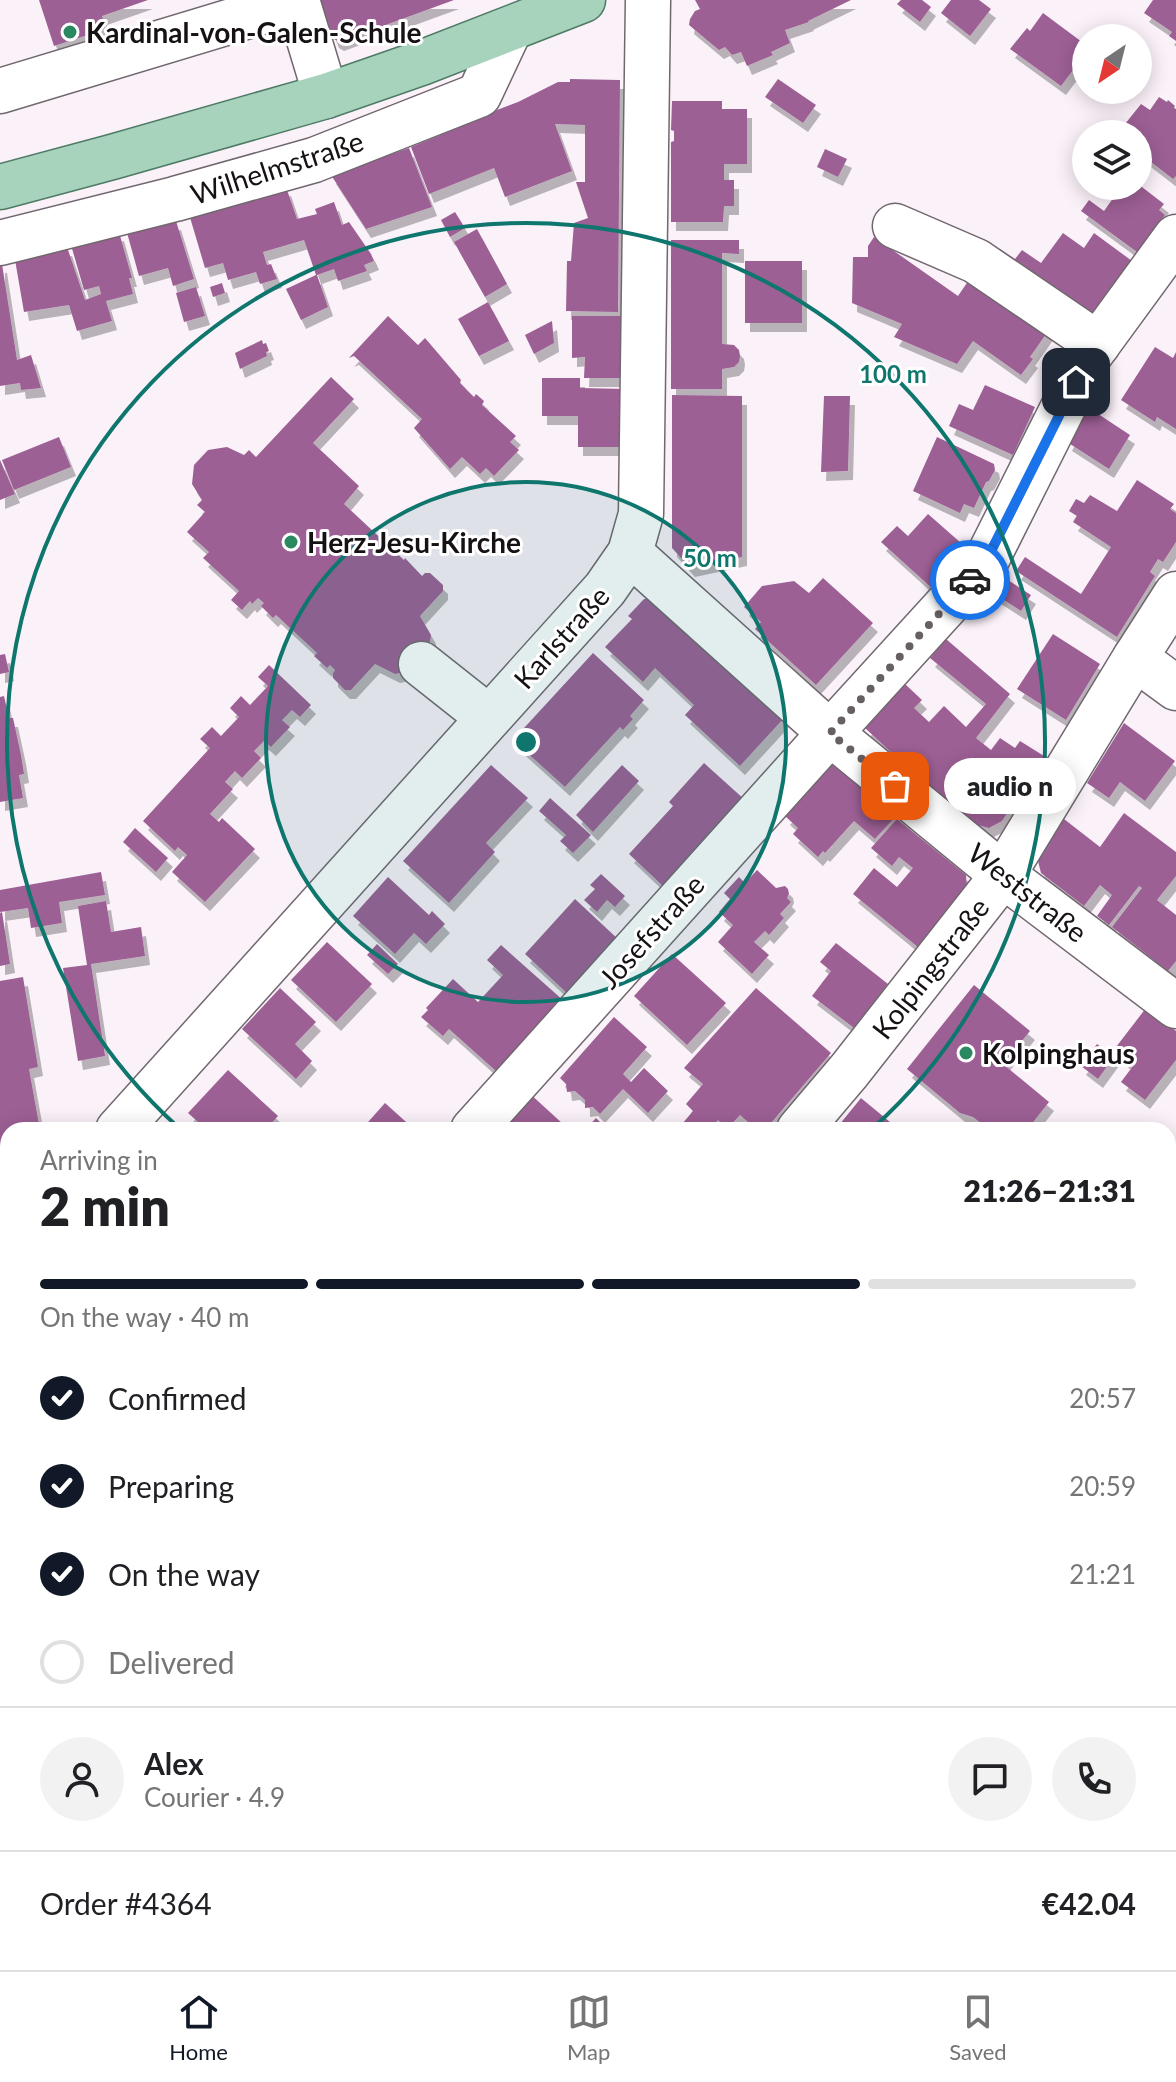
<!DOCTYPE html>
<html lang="en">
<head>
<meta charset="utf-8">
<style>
	body { margin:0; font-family:Lato,sans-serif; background:#f2f2f2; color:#202124; height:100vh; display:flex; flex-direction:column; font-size:30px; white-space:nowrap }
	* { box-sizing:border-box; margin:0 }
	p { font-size:26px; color:#757577 }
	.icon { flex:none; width:44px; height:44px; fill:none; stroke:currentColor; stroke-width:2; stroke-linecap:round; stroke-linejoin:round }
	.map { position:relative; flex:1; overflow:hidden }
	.drawer { position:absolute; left:0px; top:1122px; width:1176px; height:848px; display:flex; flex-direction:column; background:#fff; border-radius:24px 24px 0 0; box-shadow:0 4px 20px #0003 }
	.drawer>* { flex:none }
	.needle { width:52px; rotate:215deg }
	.controls { position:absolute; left:1072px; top:24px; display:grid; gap:16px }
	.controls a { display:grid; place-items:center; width:80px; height:80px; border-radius:50%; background:#fff; box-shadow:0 4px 20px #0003; font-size:40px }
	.pin { position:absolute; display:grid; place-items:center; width:68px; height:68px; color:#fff; margin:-34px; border-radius:16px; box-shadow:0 4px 12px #0006 }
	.courier { position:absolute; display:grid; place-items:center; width:80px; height:80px; margin:-40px; border:6px solid #1a73e8; border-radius:50%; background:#fff; color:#222; box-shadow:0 2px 10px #0007 }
	.bubble { position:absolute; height:56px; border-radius:28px; background:#fff; box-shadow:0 4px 20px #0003; font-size:26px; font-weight:800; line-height:56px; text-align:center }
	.headline em { font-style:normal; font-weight:800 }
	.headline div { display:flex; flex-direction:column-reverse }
	.headline { display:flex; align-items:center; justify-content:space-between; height:136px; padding:0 40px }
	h1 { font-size:52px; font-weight:800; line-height:60px }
	.bar { display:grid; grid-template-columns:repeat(4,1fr); gap:12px 8px; align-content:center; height:96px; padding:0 40px }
	.bar i { height:10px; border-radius:6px; background:#e0e0e0 }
	.bar .on { background:#111827 }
	.bar p { grid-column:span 4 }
	.line { display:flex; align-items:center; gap:20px; padding:0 40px; border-top:2px solid #e0e0e0 }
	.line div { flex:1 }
	.round { display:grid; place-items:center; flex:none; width:84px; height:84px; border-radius:42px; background:#f2f2f2 }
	ol { padding:0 40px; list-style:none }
	li { display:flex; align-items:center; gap:24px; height:88px }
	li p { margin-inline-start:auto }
	li .icon { padding:8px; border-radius:50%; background:#111827; color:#fff; stroke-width:4 }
	li:last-child { color:#757577 }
	li i { width:44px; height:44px; border:4px solid #e0e0e0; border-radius:50% }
	.tab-bar { display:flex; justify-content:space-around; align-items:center; height:112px; border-top:2px solid #e0e0e0; background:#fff; font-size:22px; color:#757577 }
	.tab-bar a { display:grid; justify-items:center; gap:4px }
	.tab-bar .on { color:#111827 }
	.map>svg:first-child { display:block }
</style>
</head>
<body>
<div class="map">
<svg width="1176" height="1970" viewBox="0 0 1176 1970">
	<defs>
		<filter id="shadow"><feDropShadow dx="5" dy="9" stdDeviation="0" flood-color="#0004"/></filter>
	</defs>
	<rect width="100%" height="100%" fill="#fbf1f9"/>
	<g fill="#9d6095" filter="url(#shadow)">
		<path d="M39,0h109l-46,16 4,13 -52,17z"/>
		<path d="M319,0h135l-115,42 -5,-3z"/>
		<path d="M695,0h156l-43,21 1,1 -24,8 5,13 -19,9 2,3 -26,11 -6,-14 -9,3 -7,-8 -6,3 -30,-25 1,-6 5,-8 5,-2z"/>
		<path d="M901,0h21l9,7 -11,15 -23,-18z"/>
		<path d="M951,0h28l12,9 -21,27 -29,-23z"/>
		<path d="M1153,0h23v41l-7,-5 3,-4 -28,-19z"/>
		<path d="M1043,13l43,32v8l-25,33 -51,-37 17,-21 3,3z"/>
		<path d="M570,79l50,1 -2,232 -52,-1 1,-50h4l3,-38 14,-5 -12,-36h9v-57l-30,-1 17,47 -67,26 -11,-29 -65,26 -18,-47 71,-29 2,-3 34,-13 40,-20h12z"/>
		<path d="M778,79l38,26 -13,18 -38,-26z"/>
		<path d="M1159,97l8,5 1,-2 7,6 -1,2 2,1v67l-3,3 -35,-27v-18h-21l24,-30 9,6z"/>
		<path d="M672,101h50v8h25v55h-23v16h10v26h-10l-1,16h-52v-80l3,-1v-10l-3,-1z"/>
		<path d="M409,148l23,59 -66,22 -35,-54z"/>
		<path d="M825,149l22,10 -9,18 -21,-10z"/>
		<path d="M1138,184l26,20 -5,6 6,5 -28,37 -56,-41 8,-11 15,11 12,-17 -7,-6 1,-2h28z"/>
		<path d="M286,187l11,32 20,-5 -2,-5 19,-7 8,23 7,-3 22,32 3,7 -10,4 3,6 -29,10 -4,-12 -17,6 11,32 -27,13 -15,-31 30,-14 -12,-35 -41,12 4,13 4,-1 6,15 -17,5 -4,-12 -28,8 -5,-17 -18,5 -16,-54z"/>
		<path d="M455,212l10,16 -15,9 -9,-17z"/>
		<path d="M176,221l18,58 -21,7 -5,-18 -29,8 -13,-47z"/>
		<path d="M477,229l30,55 -22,13 -31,-55z"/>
		<path d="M119,232l13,46h-3l4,16 -27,7 6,20 -35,10 -8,-26 -45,7 -10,-58 53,-7 18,53 16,-6 -2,-8 -15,4 -13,-45z"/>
		<path d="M1063,233l21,15 10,-15 38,28 -45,60 -93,-63 6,-9 15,10 7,-9 19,13z"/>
		<path d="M874,237l84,59 15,-22 78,53 -21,30 3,2 -12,16 -48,-34 -16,23 -63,-27 8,-13 -50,-21 1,-46h15v-11z"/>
		<path d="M671,240h68v14l-17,-1v91l12,1 5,5 1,6 -1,6 -5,5 -12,2v20h-51z"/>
		<rect x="745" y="261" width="57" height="62"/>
		<path d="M0,264h2l15,96 14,-5 10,33 -20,2 -1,-7 -20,3z"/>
		<path d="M222,283l3,10 -12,4 -3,-10z"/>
		<path d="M196,287l9,29 -21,6 -8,-29z"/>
		<path d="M488,302l21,39 -30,15 -21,-37z"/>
		<path d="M388,316l30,29 7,-7 36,42 -1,3 14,14 2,-3 8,7 -2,4 34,31 -6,6 9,8 -25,26 -8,-8 -6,6 -18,-17 -12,12 -36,-41 8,-9 -68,-63 -5,2z"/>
		<path d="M572,316h55v62h-43l1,-21 -13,1z"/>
		<path d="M552,321l2,22 -20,11 -9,-19z"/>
		<path d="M262,340l1,4 3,-1 3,8 -3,1 1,4 -27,13 -5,-16z"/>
		<path d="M1155,347l18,11 3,-6v77l-19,-12 -2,5 -34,-22z"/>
		<path d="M331,377l23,22 -41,44 46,43 -15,18 60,56 1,-2 17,18 3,-3h5l13,12v6l-23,25 11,19 -3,20 -13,15 -20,4 -20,-10 -24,26h-6l-12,-12v-5l2,-3 -5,-5 -3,3 -13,-12 3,-3 -41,-38 -3,3 -12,-12 3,-3 -6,-5 -6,6 -2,-3 -8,9 -11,-10 8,-9 -36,-33 6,-6 -22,-20 18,-20 -8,-7 5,-5 -10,-16 2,-19 14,-15 19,-3 17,8 5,-5 7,7z"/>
		<path d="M542,378h38v10l47,1v58h-49v-31h-36z"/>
		<path d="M985,385l50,22 -22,48 -64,-29 10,-22 14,6z"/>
		<path d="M672,395l70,1v161l-52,11 -18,-20z"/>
		<path d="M824,396h26l-2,75 -27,1z"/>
		<path d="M1086,406l44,29 -21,34 -42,-27z"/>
		<path d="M59,437l12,30 -57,23 -12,-30z"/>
		<path d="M937,437l57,27 1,6 -6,11 -3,1 -12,26 -10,-4 -4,9 -47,-22z"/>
		<path d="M0,460l15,34 -15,6z"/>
		<path d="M1137,480l37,24 -4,5 6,4v29l-13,20 -5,-3 -8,13 5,4 -38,61 -101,-66 9,-14 56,37 30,-47 -38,-25 4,-6 -8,-5 7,-12 8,4 6,-8 27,16z"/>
		<path d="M928,514l41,36 -35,40 -53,-48 16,-16 11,10z"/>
		<path d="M997,573l34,22 -10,16 -36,-23z"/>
		<path d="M823,578l50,45 -57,62 -61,-56 6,-7 -17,-15 18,-21 32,-5 15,12z"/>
		<path d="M659,598l126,119 -45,49 -55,-51 9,-10 -39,-37 -12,14 -38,-35 27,-28 -4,-3 16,-17z"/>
		<path d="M1053,634l47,30 -34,56 -49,-31z"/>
		<path d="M946,639l64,55 -34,44 15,12 9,-12 15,10 5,-7 24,15 -42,65 -13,7 -15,-4 -38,-30 -71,-66 40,-44 17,16 -8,8 15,14 15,-16 22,21 20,-23 -56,-46z"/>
		<path d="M593,653l51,47 -14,16 3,3 -10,11 -3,-3 -55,60 -52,-47z"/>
		<path d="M5,654l4,18 -9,2v-19z"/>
		<path d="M269,665l42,40 -11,12 -8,-7 -10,10 8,7 -19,20 -7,-6 -10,10 7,7 -19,20 -7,-7 -10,11 8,7 -23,25 9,8 3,-4 33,31 -50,53 -33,-30 15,-17 -9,-8 -3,4 -32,-30 67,-73 -10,-9 12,-12 9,9 18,-19 -9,-9 11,-12 9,9 18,-19 -10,-9z"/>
		<path d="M4,696l5,22h4l8,37 3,19 -5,1 4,23 -23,4v-105z"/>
		<path d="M1124,723l51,38 -30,40 -25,-19 -11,16 -22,-15z"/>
		<path d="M704,763l41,37 -80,88 -36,-34 44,-48 -4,-4z"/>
		<path d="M834,763l62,53 -21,23 -21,-18 -29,32 -2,-2 -5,6 -25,-23 5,-6 -13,-12z"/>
		<path d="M491,765l37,33 -42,45 9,9 -46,51 -46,-42z"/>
		<path d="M622,765l17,16 -46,51 -17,-17z"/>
		<path d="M550,798l41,37 -18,18 -13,-12 6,-6 -27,-24z"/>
		<path d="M1124,813l52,39v24l-19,24 19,15v46l-8,10 -56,-44 30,-39 -3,-2 -30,39 -12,-9 15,-21 -12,-10 -16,21 -43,-33 -3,-12 26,-42 36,28z"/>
		<path d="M897,819l69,56 1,13 -48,60 -66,-54 21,-26 23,19 16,-19 -14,-11 -7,9 -21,-18z"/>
		<path d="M135,828l33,30 -12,14 -33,-30z"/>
		<path d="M757,870l19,18 9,-2 3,3 1,5 -2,4 4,4 -11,12 4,4 -15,17 -4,-4 -11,11 15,13 -17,19 -34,-32 15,-17 -14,-13 11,-13 -6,-6 15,-16 6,6z"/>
		<path d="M101,872l4,23 -46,7 3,21 -31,5 -3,-20 -28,4v-22z"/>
		<path d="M601,874l24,22 -10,11 -8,-7 -10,12 -13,-12 11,-11 -5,-4z"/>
		<path d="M388,877l41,38 3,-4 13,13 -19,20 -12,-11 -19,21 -42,-38z"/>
		<path d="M575,899l44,41 -50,55 -44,-41z"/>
		<path d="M106,901l5,31 30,-5 4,29 -54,8 14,92 -27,5 -15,-93 24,-3 -9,-59z"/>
		<path d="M2,912l8,52 -10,2v-53z"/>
		<path d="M327,942l45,42 -36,38 -45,-42z"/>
		<path d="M836,943l52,41 -34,44 -42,-32 19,-25 -11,-9z"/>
		<path d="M377,944l21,20 -10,10 -21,-19z"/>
		<path d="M501,945l63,56 -67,71 -48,-43 -6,7 -22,-19 7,-7 -2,-2 27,-29 25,23 25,-27 -16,-15z"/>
		<path d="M672,954l54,49 -39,42 -53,-49z"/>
		<path d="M23,977l15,90 -9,2 11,61h-32v50l-8,1v-200z"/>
		<path d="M974,985l56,46 -27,33 46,38 -22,28h-37l-17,-13 -13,-4 -53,-44z"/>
		<path d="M280,988l36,34 -21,22 17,17 -16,18 -54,-50z"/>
		<path d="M756,988l75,65 -66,77h-8l-17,-15 -13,14 -9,-9 -5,6 5,4h-41l16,-19 -7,-7 17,-20 -19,-16z"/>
		<path d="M1146,1008l30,23v29l-31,40 -24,-18 12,-16 -20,-15z"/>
		<path d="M614,1017l33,30 -24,27 8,8 13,-14 24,23 -20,22 -25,-24 -23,25 -7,-7 -8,1v-8l-10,-9 -8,1 -1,-8 -6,-6z"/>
		<path d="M1097,1044l17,13 -16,22 -17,-13z"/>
		<path d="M228,1070l50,46 -13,14h-11l-8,-8 -8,8h-31l-19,-17z"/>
		<path d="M528,1092l35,32 -5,6h-65z"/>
		<path d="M861,1098l35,29 -3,3h-58z"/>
		<path d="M385,1103l30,27h-54z"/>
		<path d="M596,1118l12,12h-23z"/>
		<path d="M167,1122l9,8h-25l7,-7z"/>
		<path d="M1168,1372l8,7v93l-8,-7z"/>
		<path d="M1168,1510l8,6v29l-8,9z"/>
		<path d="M1176,1679v82l-8,10v-82z"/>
		<path d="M1,1821l7,31v13l-8,2z"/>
		<path d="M8,1878v84h25l2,8h-35v-90z"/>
		<path d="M95,1962h103l-3,8h-98z"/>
		<path d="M309,1962h53l-4,8h-41l-10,-5z"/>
		<path d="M721,1962h14l-3,8h-15z"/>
		<path d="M907,1962h86l9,8h-102z"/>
		<path d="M1076,1962h80l-7,8h-64z"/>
	</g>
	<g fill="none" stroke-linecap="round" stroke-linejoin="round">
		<g stroke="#71686f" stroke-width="47">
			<g id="minor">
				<path d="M297,0l29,96"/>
				<path d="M0,91l298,-90"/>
				<path d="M895,226l81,35 122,83"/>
				<path d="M0,243l175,-44 139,-39 165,-65 31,-66"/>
				<path d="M630,553l200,180 173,142 173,131"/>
				<path d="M1135,658l41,30"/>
				<path d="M421,664l67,53"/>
				<path d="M118,1130l487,-541 25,-36 11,-39 7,-514"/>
				<path d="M473,1130l357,-397 155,-170 104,-207 87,-119"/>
				<path d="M799,1130l50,-59 154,-196 132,-217 41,-64"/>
				<path d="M0,1229l8,-1"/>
				<path d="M0,1516l8,72"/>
				<path d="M1168,1610l8,-10"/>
				<path d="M67,1962l2,8"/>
				<path d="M614,1962l16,8"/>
				<path d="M1036,1962l9,8"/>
				<path d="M242,1970l4,-8"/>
				<path d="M557,1970l4,-8"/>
				<path d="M858,1970l4,-8"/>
			</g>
		</g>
		<g stroke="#4e7b65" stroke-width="47">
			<path id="major" d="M0,187l112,-30 214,-61 95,-33 162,-63"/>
		</g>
		<use href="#minor" stroke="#fff" stroke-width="44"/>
		<use href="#major" stroke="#a7d2bc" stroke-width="44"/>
	</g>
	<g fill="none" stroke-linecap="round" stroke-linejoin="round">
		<path stroke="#665f64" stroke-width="8" stroke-dasharray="0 14.4" d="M895,786l-65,-53 140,-153"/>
		<path stroke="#1a73e8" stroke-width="10" d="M970,580l15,-17 91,-181"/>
	</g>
	<circle cx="526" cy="742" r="260" fill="#0f766e" fill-opacity=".12"/>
	<g fill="none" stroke="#0f766e" stroke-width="4">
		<circle cx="526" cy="742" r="260"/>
		<path d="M179 1128A519 519 0 1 1 873 1128"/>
	</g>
	<g fill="#2b8961" stroke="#fff" stroke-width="3">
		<circle cx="70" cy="32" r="8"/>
		<circle cx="291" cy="542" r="8"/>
		<circle cx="966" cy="1053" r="8"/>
	</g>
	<g text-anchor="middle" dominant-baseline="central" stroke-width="6" stroke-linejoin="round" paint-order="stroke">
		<g font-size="28" font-weight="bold" fill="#151114" stroke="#fff" text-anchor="start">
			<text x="86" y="32">Kardinal-von-Galen-Schule</text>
			<text x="307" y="542">Herz-Jesu-Kirche</text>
			<text x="982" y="1053">Kolpinghaus</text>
		</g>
		<g font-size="28" fill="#151114" stroke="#fff">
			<text transform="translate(277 167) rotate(-18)">Wilhelmstraße</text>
			<text transform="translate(561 637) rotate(-48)">Karlstraße</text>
			<text transform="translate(1028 892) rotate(38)">Weststraße</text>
			<text transform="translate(651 931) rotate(-48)">Josefstraße</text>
			<text transform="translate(930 968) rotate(-52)">Kolpingstraße</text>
		</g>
	</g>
	<circle cx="526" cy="742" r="12" fill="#0f766e" stroke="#fff" stroke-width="4"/>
	<g font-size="24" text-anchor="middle" font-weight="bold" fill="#0f766e" stroke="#fff" stroke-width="6" stroke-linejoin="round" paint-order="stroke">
		<text x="893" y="383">100 m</text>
		<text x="710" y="567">50 m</text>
	</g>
</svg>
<div class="controls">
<a><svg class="needle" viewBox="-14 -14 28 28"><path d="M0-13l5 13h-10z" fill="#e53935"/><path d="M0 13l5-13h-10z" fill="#757577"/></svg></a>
<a><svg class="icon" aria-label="layers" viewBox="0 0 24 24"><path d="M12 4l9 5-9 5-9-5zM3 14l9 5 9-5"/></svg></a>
</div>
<div class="pin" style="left:895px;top:786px;background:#ea580c"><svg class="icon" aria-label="bag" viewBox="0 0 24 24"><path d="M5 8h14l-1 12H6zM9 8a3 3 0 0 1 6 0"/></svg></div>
<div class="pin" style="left:1076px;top:382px;background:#1f2937"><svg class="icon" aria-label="home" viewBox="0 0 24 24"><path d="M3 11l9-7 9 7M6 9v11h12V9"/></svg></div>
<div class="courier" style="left:970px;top:580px"><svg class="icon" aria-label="car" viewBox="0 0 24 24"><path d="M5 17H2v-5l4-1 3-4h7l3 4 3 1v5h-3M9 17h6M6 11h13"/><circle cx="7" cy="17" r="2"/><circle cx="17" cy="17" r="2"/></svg></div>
<div class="bubble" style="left:944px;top:758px;width:132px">audio n</div>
<section class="drawer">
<div class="headline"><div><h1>2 min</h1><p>Arriving in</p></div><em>21:26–21:31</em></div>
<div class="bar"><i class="on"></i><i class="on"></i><i class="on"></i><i></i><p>On the way · 40 m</p></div>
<ol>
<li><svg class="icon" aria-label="check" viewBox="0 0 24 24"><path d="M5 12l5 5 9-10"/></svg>Confirmed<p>20:57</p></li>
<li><svg class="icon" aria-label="check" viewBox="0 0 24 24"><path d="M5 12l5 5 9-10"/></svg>Preparing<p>20:59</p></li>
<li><svg class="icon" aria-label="check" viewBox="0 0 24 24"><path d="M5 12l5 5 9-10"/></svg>On the way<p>21:21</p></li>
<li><i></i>Delivered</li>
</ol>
<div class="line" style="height:144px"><a class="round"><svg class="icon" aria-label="person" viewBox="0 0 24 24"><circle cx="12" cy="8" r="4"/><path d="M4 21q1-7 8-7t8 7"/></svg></a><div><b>Alex</b><p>Courier · 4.9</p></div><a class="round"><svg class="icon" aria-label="chat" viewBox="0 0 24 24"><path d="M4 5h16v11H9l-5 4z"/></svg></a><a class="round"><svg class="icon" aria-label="phone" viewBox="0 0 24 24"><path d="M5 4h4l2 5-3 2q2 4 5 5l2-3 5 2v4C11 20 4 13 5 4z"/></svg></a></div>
<div class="line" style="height:104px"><div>Order #4364</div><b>€42.04</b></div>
</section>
</div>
<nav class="tab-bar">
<a class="on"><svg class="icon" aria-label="home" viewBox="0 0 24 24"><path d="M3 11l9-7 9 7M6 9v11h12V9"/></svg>Home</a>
<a><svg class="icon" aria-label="map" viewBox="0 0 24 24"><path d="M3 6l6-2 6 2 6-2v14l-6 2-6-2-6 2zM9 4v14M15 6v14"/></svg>Map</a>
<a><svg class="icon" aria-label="saved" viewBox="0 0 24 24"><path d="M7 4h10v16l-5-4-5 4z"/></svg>Saved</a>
</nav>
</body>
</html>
